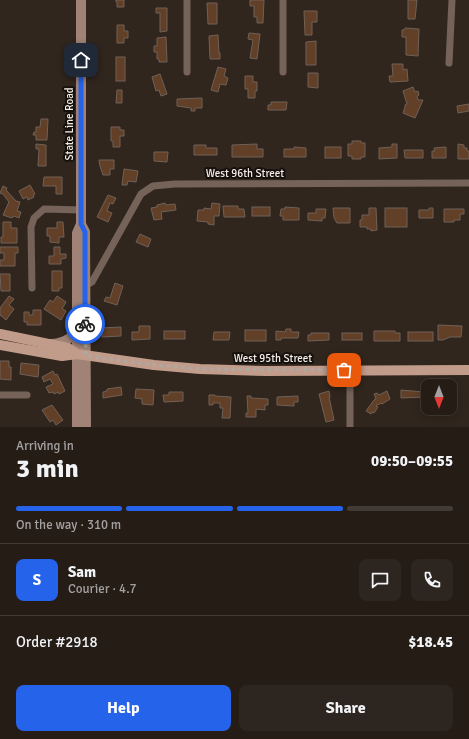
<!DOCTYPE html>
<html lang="en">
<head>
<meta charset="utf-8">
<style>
	body { margin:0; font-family:Signika,sans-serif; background:#2d251f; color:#f1f3f6; height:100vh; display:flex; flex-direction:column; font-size:15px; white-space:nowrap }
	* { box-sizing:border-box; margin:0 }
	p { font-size:13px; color:#a3a1a1 }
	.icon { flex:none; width:22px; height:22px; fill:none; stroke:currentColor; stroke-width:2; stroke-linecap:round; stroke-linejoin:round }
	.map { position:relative; height:427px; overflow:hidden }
	.sheet { display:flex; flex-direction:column; background:#251c16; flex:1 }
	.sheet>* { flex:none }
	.needle { width:26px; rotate:180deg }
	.fabs { position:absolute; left:421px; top:379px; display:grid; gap:8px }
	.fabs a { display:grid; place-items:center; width:36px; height:36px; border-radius:8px; background:#251c16; box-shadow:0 2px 10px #0003,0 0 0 1px #423a35; font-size:20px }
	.pin { position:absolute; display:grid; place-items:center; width:34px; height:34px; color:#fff; margin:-17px; border-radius:8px; box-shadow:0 2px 6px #0006 }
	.courier { position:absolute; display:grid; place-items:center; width:40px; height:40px; margin:-20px; border:3px solid #2563eb; border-radius:50%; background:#fff; color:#222; box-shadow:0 1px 5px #0007 }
	.headline em { font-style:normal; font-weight:700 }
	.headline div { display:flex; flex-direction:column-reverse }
	.headline { display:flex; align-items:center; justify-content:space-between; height:68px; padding:0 16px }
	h1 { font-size:26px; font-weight:700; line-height:30px }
	.bar { display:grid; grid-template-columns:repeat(4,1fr); gap:6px 4px; align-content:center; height:48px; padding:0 16px }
	.bar i { height:5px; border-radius:3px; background:#423a35 }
	.bar .current { background:#2563eb }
	.bar p { grid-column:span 4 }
	.line { display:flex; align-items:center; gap:10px; padding:0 16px; border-top:1px solid #423a35 }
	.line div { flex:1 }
	.round { display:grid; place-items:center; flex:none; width:42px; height:42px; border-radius:8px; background:#2d251f }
	.action { display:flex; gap:8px; margin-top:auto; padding:8px 16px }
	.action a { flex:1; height:46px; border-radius:8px; background:#2563eb; color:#fff; font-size:16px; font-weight:700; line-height:46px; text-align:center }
	.action a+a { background:#2d251f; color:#f1f3f6 }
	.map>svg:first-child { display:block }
</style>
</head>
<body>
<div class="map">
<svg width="469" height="427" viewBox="0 0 469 427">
	<rect width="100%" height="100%" fill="#31261d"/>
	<g fill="#623f27" stroke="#6f6158">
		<path d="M116,0h8v7h-7v-5h-1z"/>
		<path d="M250,0h14l-1,23h-6v-6h-3v-11h-4z"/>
		<path d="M408,0h9l-2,19h-7z"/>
		<path d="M207,3h10v21h-9z"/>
		<path d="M156,8h11v23l-7,1v-19h-4z"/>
		<path d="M304,11h13v11h-5v13h-7z"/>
		<path d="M117,25h7v6h4v7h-4v5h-7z"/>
		<path d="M405,28l14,1 -1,27 -12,-1v-18h-4v-7h2z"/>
		<path d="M249,33l11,1 -3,25 -7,-1 3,-18 -5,-1z"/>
		<path d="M218,35l1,18h1v6h-10l-1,-23z"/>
		<path d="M166,37l1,25h-8v-3h-2v-7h-3v-6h3v-8z"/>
		<path d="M316,41v24h-10v-23z"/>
		<rect x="116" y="57" width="9" height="24"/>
		<path d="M392,64h11v6l4,-1 1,12 -18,1 -1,-6h4z"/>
		<path d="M218,67l8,2 -2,7 4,2 -2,7 -6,-1 -2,8 -7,-2z"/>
		<path d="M308,73h10v15l-10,-1z"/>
		<path d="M160,74l7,20 -6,2 -2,-6 -3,1 -4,-14z"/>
		<path d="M245,76h8v6h4v9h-2v7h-7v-9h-3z"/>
		<path d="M413,87l2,5 3,-1 1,4 -2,1 1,4h5l-8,18 -12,-5 2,-6v-2l2,-1 -4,-13z"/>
		<path d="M117,90h5v13h-6z"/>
		<path d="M202,98v10h-7v3h-4v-3l-14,-2v-7z"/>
		<path d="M271,102h16l-1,8h-18v-5h3z"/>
		<path d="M469,104v7l-11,2 -1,-7z"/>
		<path d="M41,119h7l-1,21h-11v-5h-3l1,-3h2v-5h4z"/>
		<path d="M111,127h9v3h4v6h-4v11h-7v-6h-2z"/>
		<path d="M352,141h9v2h4v14h-4v2h-9v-3h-4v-12h4z"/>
		<path d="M36,144l10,1v21h-8l1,-17h-3z"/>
		<path d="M257,144v5h6v8h-31v-12z"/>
		<path d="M392,144h5v14l-18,1v-11l13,-1z"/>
		<path d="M458,144l6,1v3h3v3h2v8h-11z"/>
		<path d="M194,145h12v3h11v7h-23z"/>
		<path d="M294,147l12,1v9h-22v-8h10z"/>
		<rect x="325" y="147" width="16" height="11"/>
		<path d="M446,147v11h-14v-7h3l-1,-3z"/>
		<path d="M404,150h19v8h-18z"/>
		<path d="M154,152h14l-1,10 -13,-1z"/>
		<path d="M99,160h15v9h-4v6h-7l-3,-9z"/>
		<path d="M124,169l14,2 -2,11 -8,-1 -1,4h-5z"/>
		<path d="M44,177h18v17h-6v-8h-13z"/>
		<path d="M30,185l5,9 -2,1 1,2 -6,3 -1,-3 -4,2 -4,-8z"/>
		<path d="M3,186l4,2 -1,2 10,11 4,1 -3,9 4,1 -2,6 -5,-2 -2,2 -9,-3 6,-13 -6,-8 -3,-1z"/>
		<path d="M108,195l8,3 -3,6 -3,-1 -3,8 5,2 -4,9 -11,-5z"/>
		<path d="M165,203l1,2 9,-1 1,6 -15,2 1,7 -8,1 -3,-12 6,-1v-2z"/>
		<path d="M212,203l8,1 -1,12h-5v9l-6,-1v-2l-11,-1 1,-11h6v-2l7,1z"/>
		<path d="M223,206h15v3h6l1,8h-21z"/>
		<rect x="252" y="207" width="18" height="9"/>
		<path d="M285,207l14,1v12h-16v-4h-3l1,-7h4z"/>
		<path d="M333,208h17v15h-13l-3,-5z"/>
		<path d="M369,208h7l1,22 -6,1v-2h-4v-2h-7v-7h2v-5h7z"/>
		<rect x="385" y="208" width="22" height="19"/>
		<path d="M429,208h4v10h-14v-8h10z"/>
		<path d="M316,209h10l-1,9h-3v3l-14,-1v-7h8z"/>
		<path d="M444,209h20v5h-4v6h-6v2h-10z"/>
		<path d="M3,222h8v6h6v15h-16v-6h2z"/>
		<path d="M57,222h6l1,15h-5v6l-9,-1v-6h-3v-8h10z"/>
		<path d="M140,234l11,5 -3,8 -12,-5z"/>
		<path d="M0,247h18v6h-3v13h-15v-6h4v-7h-4z"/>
		<path d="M54,247h6v7h6v4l-5,1v5h-12v-8h5z"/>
		<path d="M52,271h10v17h-3v3h-7z"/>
		<path d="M0,274h10v17h-9z"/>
		<path d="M115,283l8,3 -6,19 -13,-4 2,-4 4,1z"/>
		<path d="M9,296l5,3 -5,6 5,4 -8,11 -6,-5v-7z"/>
		<path d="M57,296l9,6 -4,7 4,2 -5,9 -17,-11 6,-9 3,2z"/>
		<path d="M33,310h8v15h-14v-3h-3v-10h5v3h4z"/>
		<path d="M438,325l24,1 -1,11h-11l-7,3h-5z"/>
		<path d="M139,326h11v13l-18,1v-8h7z"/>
		<path d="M121,327v9l-19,1 -1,-9z"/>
		<path d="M286,329h5v3h8l-1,6h-17v2h-5v-9l9,1z"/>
		<rect x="245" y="330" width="21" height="11"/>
		<rect x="164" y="331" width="21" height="8"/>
		<path d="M374,331h21v2h5v8h-26z"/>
		<path d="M214,332h16l-1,8h-16z"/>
		<rect x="408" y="332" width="25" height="9"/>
		<path d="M311,333h18v7l-21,1v-6h3z"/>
		<rect x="342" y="333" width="20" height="7"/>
		<path d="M0,361h9v6h2v13l-11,-1z"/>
		<path d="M21,363l18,2 -1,12 -18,-3z"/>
		<path d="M53,371l2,4 2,-1 8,17 -6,3 -1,-2 -4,2 -1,-2 -4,1 -3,-6 7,-3 -3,-5 -6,3 -2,-5z"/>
		<path d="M121,387l1,8 -19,3v-6l4,-1v-2z"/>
		<path d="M136,389l18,1 -1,15 -11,-1v-5l-7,-1z"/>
		<path d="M401,390l23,2 1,5 -24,1z"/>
		<path d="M329,391l1,6h-1l5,23 -8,2 -7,-28z"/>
		<path d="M387,391l3,8 -8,5v-1l-5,2 -1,1 2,1 -4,6 -2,-1 -1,2 -5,-3 8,-11 2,-1 -2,-5 3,-1 2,2z"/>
		<path d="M169,392h14v9l-19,1 -1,-7h6z"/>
		<path d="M209,395h6v1l16,1 -1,21h-8l1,-10h-3v-5h-7v2h-4z"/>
		<path d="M247,396h4v2l17,1v6h-3v5l-9,-1v8h-10v-4h2z"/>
		<path d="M298,396v6h-4v4l-17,-1v-8z"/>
		<path d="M450,404h4v6h-3v2l-5,1v-3l-13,1v-3h17z"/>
		<path d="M52,405l11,15 -7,5 -3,-5 -3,2 -8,-12z"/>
	</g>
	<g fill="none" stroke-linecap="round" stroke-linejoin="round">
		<g stroke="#75635a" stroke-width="7">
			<path d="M187,0v72"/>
			<path d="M283,0v72"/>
			<path d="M449,63l3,-63"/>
			<path d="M83,287l9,-5 49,-88 12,-8 22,-2 294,-1"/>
			<path d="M32,288l-1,-61 3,-9 10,-9 37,1"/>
			<path d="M0,395h27"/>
			<path d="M350,427v-56"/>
		</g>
		<g stroke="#a08376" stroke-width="10">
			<path d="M81,0v224l4,8 1,195"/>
			<path d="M51,344c12,-1 19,-4 26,-14"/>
			<path d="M77,427v-194l4,-9"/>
		</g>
		<g stroke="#c29c8b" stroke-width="10">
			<path d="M0,334l68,14 9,6"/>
			<path d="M0,345l62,11 15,-2 77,11 46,4 66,2 203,-1"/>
		</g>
	</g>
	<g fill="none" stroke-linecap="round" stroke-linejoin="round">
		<path stroke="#b0a7a1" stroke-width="4" stroke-dasharray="0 7.2" d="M85,324l1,32 68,9 46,4 144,1"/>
		<path stroke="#2563eb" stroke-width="5" d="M81,60v164l4,8v92"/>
	</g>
	<g text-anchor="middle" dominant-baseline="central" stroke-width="4" stroke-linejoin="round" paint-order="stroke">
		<g font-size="11" fill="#f5ede8" stroke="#15100c">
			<text transform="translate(69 124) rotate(-90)">State Line Road</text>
			<text x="245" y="173">West 96th Street</text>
			<text x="273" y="358">West 95th Street</text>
		</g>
	</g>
</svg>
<div class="fabs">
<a><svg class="needle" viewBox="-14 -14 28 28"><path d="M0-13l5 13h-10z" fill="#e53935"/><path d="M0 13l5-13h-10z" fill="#a3a1a1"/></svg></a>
</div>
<div class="pin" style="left:344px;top:370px;background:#ea580c"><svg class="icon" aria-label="bag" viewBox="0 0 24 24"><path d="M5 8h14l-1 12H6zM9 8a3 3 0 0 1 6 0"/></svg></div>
<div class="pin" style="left:81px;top:60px;background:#1f2937"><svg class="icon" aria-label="home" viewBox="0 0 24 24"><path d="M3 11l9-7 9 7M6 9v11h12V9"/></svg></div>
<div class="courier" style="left:85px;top:324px"><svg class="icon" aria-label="bike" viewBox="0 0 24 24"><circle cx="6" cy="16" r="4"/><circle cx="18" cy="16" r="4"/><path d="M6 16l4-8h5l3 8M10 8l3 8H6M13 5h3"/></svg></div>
</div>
<section class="sheet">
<div class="headline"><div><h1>3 min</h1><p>Arriving in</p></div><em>09:50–09:55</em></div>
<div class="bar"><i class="current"></i><i class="current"></i><i class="current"></i><i></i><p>On the way · 310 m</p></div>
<div class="line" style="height:72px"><b class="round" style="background:#2563eb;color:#fff">S</b><div><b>Sam</b><p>Courier · 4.7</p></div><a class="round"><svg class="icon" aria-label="chat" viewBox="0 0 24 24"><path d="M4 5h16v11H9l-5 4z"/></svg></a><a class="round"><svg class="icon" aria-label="phone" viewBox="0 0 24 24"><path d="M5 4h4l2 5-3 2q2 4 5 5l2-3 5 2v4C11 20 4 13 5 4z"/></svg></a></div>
<div class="line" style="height:52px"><div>Order #2918</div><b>$18.45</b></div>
<div class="action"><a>Help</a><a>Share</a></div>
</section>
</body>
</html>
